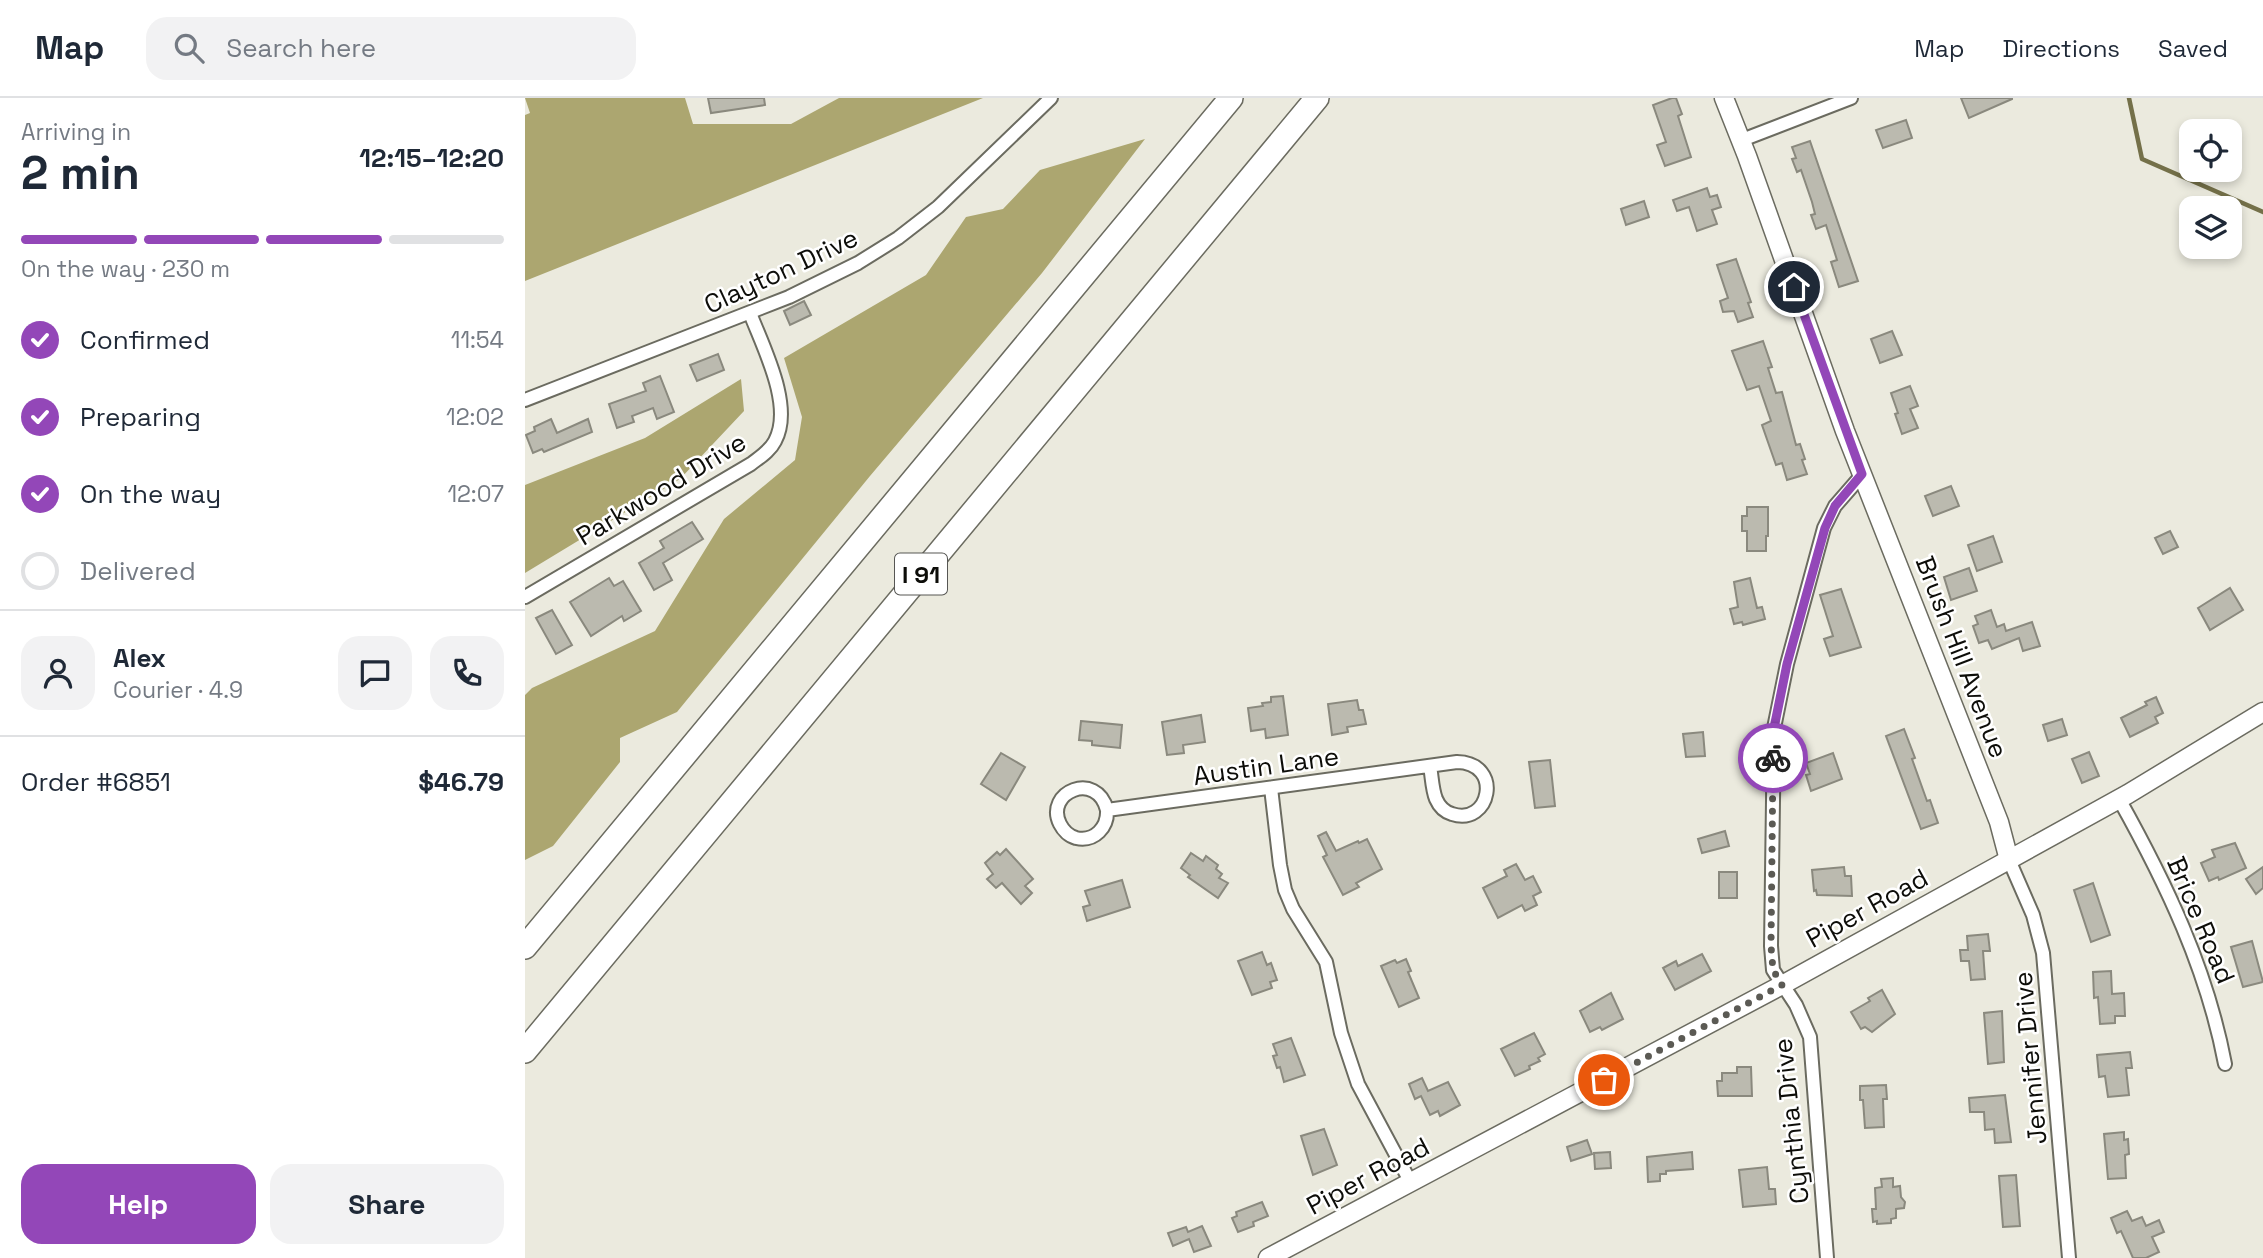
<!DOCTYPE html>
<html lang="en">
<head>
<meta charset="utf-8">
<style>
	body { margin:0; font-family:"Space Grotesk",sans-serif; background:#f2f2f3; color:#1f2937; height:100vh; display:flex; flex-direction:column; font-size:26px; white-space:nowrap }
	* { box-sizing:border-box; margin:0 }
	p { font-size:23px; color:#747a83 }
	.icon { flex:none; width:38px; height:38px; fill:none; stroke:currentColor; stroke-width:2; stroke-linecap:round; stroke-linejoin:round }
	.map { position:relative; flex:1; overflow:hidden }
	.panel { display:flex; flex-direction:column; background:#fff; width:525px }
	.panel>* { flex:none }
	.tools { position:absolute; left:1654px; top:21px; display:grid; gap:14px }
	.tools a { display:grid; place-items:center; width:63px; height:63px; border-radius:14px; background:#fff; box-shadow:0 4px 10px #0003; font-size:35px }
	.pin { position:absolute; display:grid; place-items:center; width:60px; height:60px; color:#fff; margin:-30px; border:4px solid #fff; border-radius:50%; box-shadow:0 2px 7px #0007 }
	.courier { position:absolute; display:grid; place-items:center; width:70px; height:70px; margin:-35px; border:5px solid #9347b8; border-radius:50%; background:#fff; color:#222; box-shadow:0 2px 9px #0007 }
	.summary em { font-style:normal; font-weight:800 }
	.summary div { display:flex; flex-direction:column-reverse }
	.summary { display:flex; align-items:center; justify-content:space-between; height:119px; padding:0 21px }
	h1 { font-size:46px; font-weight:800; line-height:52px }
	.bar { display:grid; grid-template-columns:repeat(4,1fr); gap:10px 7px; align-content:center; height:84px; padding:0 21px }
	.bar i { height:9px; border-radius:5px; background:#e0e1e3 }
	.bar .on { background:#9347b8 }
	.bar p { grid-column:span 4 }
	.line { display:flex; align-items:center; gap:18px; padding:0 21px; border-top:2px solid #e0e1e3 }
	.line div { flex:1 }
	.round { display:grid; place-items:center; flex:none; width:74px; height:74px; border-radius:21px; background:#f2f2f3 }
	ol { padding:0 21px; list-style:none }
	li { display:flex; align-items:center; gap:21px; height:77px }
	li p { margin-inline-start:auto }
	li .icon { padding:7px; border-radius:50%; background:#9347b8; color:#fff; stroke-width:4 }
	li:last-child { color:#747a83 }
	li i { width:38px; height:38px; border:4px solid #e0e1e3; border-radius:50% }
	.action { display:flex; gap:14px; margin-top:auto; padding:14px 21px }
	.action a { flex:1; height:80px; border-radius:21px; background:#9347b8; color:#fff; font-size:28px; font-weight:800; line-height:80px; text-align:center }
	.action a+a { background:#f2f2f3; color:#1f2937 }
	header { display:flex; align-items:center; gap:42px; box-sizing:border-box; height:98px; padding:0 35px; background:#fff; border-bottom:2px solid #e0e1e3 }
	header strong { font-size:33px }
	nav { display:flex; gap:38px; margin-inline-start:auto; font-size:24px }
	.search { width:490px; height:63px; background:#f2f2f3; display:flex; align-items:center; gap:18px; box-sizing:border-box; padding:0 24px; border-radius:21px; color:#747a83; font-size:26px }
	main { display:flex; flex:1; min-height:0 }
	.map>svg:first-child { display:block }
</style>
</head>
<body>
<header>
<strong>Map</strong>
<div class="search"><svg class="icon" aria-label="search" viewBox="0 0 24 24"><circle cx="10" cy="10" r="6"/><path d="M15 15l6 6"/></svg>Search here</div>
<nav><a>Map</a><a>Directions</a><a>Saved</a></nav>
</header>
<main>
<section class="panel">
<div class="summary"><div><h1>2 min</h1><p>Arriving in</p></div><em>12:15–12:20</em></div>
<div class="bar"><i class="on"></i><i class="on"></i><i class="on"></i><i></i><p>On the way · 230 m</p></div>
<ol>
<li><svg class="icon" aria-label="check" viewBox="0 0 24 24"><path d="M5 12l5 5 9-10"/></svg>Confirmed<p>11:54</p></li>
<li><svg class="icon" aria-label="check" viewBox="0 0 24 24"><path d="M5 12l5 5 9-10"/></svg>Preparing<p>12:02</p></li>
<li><svg class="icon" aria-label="check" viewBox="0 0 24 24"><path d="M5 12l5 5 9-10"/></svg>On the way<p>12:07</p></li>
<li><i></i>Delivered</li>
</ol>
<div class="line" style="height:126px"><a class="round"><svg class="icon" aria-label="person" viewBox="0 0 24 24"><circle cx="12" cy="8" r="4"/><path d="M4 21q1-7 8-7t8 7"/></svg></a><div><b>Alex</b><p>Courier · 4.9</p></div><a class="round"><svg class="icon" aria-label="chat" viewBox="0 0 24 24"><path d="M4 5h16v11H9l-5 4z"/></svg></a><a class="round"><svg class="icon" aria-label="phone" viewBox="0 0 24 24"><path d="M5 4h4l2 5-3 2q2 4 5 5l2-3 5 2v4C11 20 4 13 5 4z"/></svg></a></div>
<div class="line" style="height:91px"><div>Order #6851</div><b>$46.79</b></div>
<div class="action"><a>Help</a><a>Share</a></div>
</section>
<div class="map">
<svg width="1738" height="1160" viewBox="0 0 1738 1160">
	<rect width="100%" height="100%" fill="#ebeade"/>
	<g fill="#aca670">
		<path d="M0,0h160l8,26h98l48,-26h144l-458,183v-166l5,-2z"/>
		<path d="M620,41l-103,134 -172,203 -193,236 -57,26v24l-67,84 -28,14v-165l7,-7 123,-57 69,-112 71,-59 7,-43 -18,-59 142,-83 40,-58 37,-8 37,-39z"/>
		<path d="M216,281l3,32 -64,68 -155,94v-88l120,-47z"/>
	</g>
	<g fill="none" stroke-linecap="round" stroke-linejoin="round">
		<path stroke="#747049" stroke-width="4.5" d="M1604,0l13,61 121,53"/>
	</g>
	<g fill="#bbbaaf" stroke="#8a897e" stroke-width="2">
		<path d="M183,0h56l1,7 -54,8z"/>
		<path d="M1147,0h4l6,16 -4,2 13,41 -26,9 -8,-21 9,-3 -13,-37z"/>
		<path d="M1436,0h51v1l-43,19z"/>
		<path d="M1381,22l6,18 -29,10 -7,-18z"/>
		<path d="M1285,43l48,140 -19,6 -8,-25 6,-2 -11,-35 -10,4 -5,-14 4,-1 -3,-12 -11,-32 -4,2 -5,-13 4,-1 -4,-11z"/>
		<path d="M1182,90l3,9 7,-2 4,12 -9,3 5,14 -20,7 -8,-24 -12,4 -4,-11z"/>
		<path d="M1119,103l5,16 -23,8 -5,-16z"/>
		<path d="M1211,161l15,43 -3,1 5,14 -15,5 -4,-11 -11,1 -3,-11 8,-3 -11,-33z"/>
		<path d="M279,203l7,14 -21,10 -6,-14z"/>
		<path d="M1367,233l10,24 -22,8 -9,-24z"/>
		<path d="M1238,243l9,26 -4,1 8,25 6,-1 14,53 4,-1 5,15 -3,1 5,14 -20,6 -5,-17 -6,2 -14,-40 9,-4 -12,-35 -12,4 -15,-39z"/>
		<path d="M193,256l6,16 -27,11 -7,-16z"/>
		<path d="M135,278l14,36 -17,7 -4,-11 -21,8 2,6 -17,6 -8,-24 37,-13 -3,-8z"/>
		<path d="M1385,288l8,20 -8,3 8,19 -16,6 -7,-20 3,-1 -7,-20z"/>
		<path d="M26,321l6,14 31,-14 4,13 -48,20 -2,-3 -9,4 -7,-18 9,-4 -1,-4z"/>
		<path d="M1426,388l8,20 -26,10 -8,-20z"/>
		<path d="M1222,409h21v29h-2v15h-19v-20h-5v-15h5z"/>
		<path d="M167,424l11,17 -40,24 9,17 -18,10 -15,-27 25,-15 -4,-7z"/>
		<path d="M1645,433l8,16 -15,7 -8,-16z"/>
		<path d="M1468,438l9,26 -25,9 -9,-26z"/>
		<path d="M1444,470l8,23 -26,9 -7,-23z"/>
		<path d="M84,480l5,8 9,-5 18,30 -17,10 -2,-5 -31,20 -21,-34z"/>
		<path d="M1225,480l7,30 5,-1 3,12 -22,6 -1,-3 -8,2 -4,-15 8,-2 -4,-25z"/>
		<path d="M1705,490l13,22 -33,20 -12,-22z"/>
		<path d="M1316,491l20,58 -31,9 -6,-17 9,-3 -13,-41z"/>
		<path d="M27,512l20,35 -16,9 -20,-36z"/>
		<path d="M1466,512l6,17 7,-3 2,7 26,-9 8,24 -17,5 -4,-13 -27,11 -4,-9 -9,3 -6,-17 5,-2 -3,-8z"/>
		<path d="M758,598l5,39 -22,3 -1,-9 -14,2 -3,-23 15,-2 -1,-3 9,-1v-5z"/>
		<path d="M1631,599l7,16 -8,4 3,6 -28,14 -9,-19 26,-13 -2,-3z"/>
		<path d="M832,602l2,10h4l3,14 -19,3 1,5 -16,3 -4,-31z"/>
		<path d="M676,617l4,27 -22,3 1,8 -17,2 -5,-33z"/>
		<path d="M1537,621l5,16 -19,6 -5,-16z"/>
		<path d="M556,623l41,4 -2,23 -28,-3v-4l-13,-1z"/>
		<path d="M1379,631l11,29 -3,1 15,42 3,-1 8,23 -17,6 -35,-93z"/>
		<path d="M1178,634l2,24 -19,1 -3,-23z"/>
		<path d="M1564,654l10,24 -17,7 -10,-24z"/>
		<path d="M476,655l24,14 -19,33 -25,-16z"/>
		<path d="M1308,655l9,26 -31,12 -5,-16 4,-1 -4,-11z"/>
		<path d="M1025,662l5,46 -20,2 -6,-46z"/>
		<path d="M1200,733l4,15 -27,7 -4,-14z"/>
		<path d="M801,734l10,19 22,-10 1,2 8,-4 15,30 -26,14 3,4 -16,8 -20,-38 4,-2 -9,-19z"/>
		<path d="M1710,745l11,25 -27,12 -1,-3 -9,4 -8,-18 14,-6 -3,-7z"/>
		<path d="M481,751l27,30 -8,7 7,7 -11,11 -19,-21 -6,5 -9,-9 6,-5 -8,-11 12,-11 3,3z"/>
		<path d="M666,755l12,8 3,-5 12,9 -2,4 6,5 -3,4 9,5 -10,15 -30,-21 2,-2 -9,-7z"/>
		<path d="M991,766l9,16 8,-4 8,16 -8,4 4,9 -12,6 -3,-6 -24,13 -15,-30 24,-12 -3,-6z"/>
		<path d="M1319,769l1,9h6l1,20 -35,-1 -1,-5 -2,1 -2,-21z"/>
		<path d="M1738,769v21l-7,6 -10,-15z"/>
		<rect x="1194" y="774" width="18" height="26"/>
		<path d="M597,782l8,27 -43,14 -4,-14 7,-2 -5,-14z"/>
		<path d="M1568,785l17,52 -19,7 -17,-52z"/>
		<path d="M1463,836l2,17h-7l2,28 -14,1 -2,-19h-8l-1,-11h8l-1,-14z"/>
		<path d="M1727,843l11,41 -20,5 -12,-40z"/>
		<path d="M737,854l5,13 4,-2 6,17 -7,2 2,6 -20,7 -14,-34z"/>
		<path d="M1177,856l9,17 -36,19 -12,-22 13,-7 2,5z"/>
		<path d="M881,861l5,12 -3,1 11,26 -20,9 -18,-41 14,-6 2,3z"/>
		<path d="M1586,873l1,23 12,-1 1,23h-10v7l-15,1 -2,-27 -4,1 -1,-26z"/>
		<path d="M1357,892l13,24 -23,18 -7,-5 -4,2 -10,-17 19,-11 -2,-3z"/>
		<path d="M1086,895l12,26 -21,11 -2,-3 -10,5 -10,-21z"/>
		<path d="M1477,913l2,51 -16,2 -4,-51z"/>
		<path d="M1009,935l11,21 -7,4 2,3 -11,5 1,3 -15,7 -14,-27z"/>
		<path d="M766,940l14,37 -21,7 -4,-15 -3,1 -4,-12 4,-1 -4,-11z"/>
		<path d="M1605,954l2,16h-6l3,27 -21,2 -3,-21 -6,1 -2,-22z"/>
		<path d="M1212,969h14l1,29h-34l-1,-15h5v-8h15z"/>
		<path d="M897,980l6,13 20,-9 12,23 -20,11 -2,-5 -8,4 -9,-19 -6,3 -6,-15z"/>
		<path d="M1361,987l1,14h-4l1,28 -19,1 -2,-28h-3v-14z"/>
		<path d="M1480,997l6,47 -16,1 -1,-14 -9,1 -1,-18h-14l-1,-14z"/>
		<path d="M799,1031l13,36 -24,10 -12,-39z"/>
		<path d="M1599,1034v8l4,-1 1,15 -4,1 1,23 -18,1 -4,-45z"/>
		<path d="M1062,1042l5,14 -21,7 -4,-14z"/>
		<path d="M1085,1054l1,16 -16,1 -1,-16z"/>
		<path d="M1167,1054l1,17 -27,2v3h-6v7l-12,1 -1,-25z"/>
		<path d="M1242,1069l2,22h6l1,15 -33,3 -4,-37z"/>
		<path d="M1491,1077l4,51 -17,1 -4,-51z"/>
		<path d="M1368,1080v9l7,-1 1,11 4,5 -1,6 -8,1v9l-5,1v4l-14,1v-3l-4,1 -1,-13h4l-1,-21 7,-1 -1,-8z"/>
		<path d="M737,1104l6,14 -15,6 1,4 -16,6 -6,-14 5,-2 -1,-4z"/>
		<path d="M1602,1113l5,10 10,-4 4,9 13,-6 5,12 -12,5 7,15 -13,6h-13l-12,-27 -4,2 -6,-15z"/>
		<path d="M677,1128l9,20 -17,6 -5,-13 -16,7 -5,-13 18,-6 2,5z"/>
	</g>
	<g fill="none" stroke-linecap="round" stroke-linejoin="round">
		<g stroke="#6b6b60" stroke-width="16">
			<g id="street">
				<path d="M1217,42l109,-42"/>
				<path d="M0,302l264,-103 69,-34 40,-25 40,-31 113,-109"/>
				<path d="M0,499l226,-133c9,-7 19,-13 24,-23 19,-35 -12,-94 -25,-128"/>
				<path d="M746,690l9,77 5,25 8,19 33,53 15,71 17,51 53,99"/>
				<path d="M1594,701c47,84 88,170 106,265"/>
				<path d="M582,712c1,17 -12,32 -31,28 -7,-2 -13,-8 -16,-14 -16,-32 37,-54 47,-14l350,-48c47,1 33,65 -5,52 -7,-2 -13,-8 -16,-15 -4,-10 -4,-22 -6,-33"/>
				<path d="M1484,762l24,55 10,38 26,305"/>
				<path d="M1302,1160l-17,-221 -14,-32 -23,-35 -2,-24 3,-218 13,-64 37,-136 11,-22 27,-31"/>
			</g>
		</g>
		<g stroke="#6b6b60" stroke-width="21">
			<g id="secondary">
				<path d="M1199,0l23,58 98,275 154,391 10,38"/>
				<path d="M743,1160l514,-273 346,-191 135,-82"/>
			</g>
		</g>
		<g stroke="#6b6b60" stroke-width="26">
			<g id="highway">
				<path d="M0,849l706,-849"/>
				<path d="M0,953l792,-953"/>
			</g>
		</g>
		<use href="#street" stroke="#fff" stroke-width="12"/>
		<use href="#secondary" stroke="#fff" stroke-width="18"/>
		<use href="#highway" stroke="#fff" stroke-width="23"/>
	</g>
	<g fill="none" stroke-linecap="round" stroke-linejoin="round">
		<path stroke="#5b5a54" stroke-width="7" stroke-dasharray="0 12.6" d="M1079,982l178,-95 -9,-15 -2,-24 2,-188"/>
		<path stroke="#9347b8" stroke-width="9" d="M1248,660l1,-30 13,-64 38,-136 10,-22 27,-32 -68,-187"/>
	</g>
	<g text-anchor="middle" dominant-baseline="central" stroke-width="5" stroke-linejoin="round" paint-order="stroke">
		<rect fill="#fff" stroke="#565653" stroke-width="2" x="370" y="455.5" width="52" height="41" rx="5"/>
		<g font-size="24" font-weight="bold" fill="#0d0d09">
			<text x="396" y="476">I 91</text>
		</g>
		<g font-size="26" fill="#0d0d09" stroke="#fff">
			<text transform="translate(256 173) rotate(-25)">Clayton Drive</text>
			<text transform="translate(136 391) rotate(-31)">Parkwood Drive</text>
			<text transform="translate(1437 559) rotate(69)">Brush Hill Avenue</text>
			<text transform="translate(741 668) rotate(-8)">Austin Lane</text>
			<text transform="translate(1342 810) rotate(-29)">Piper Road</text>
			<text transform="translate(1676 822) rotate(67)">Brice Road</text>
			<text transform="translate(1505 960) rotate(-95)">Jennifer Drive</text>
			<text transform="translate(1266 1023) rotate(-96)">Cynthia Drive</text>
			<text transform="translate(843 1078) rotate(-28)">Piper Road</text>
		</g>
	</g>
</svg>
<div class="tools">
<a><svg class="icon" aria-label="locate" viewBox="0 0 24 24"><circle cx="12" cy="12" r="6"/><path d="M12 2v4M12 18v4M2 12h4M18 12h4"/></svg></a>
<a><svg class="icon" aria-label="layers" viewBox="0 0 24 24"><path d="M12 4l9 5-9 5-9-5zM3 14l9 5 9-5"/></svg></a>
</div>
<div class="pin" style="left:1079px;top:982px;background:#ea580c"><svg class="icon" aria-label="bag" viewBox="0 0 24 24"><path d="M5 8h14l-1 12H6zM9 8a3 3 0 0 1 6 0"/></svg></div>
<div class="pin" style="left:1269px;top:189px;background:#1f2937"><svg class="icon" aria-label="home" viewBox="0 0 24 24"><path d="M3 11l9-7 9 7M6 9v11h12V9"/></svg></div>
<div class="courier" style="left:1248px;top:660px"><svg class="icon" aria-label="bike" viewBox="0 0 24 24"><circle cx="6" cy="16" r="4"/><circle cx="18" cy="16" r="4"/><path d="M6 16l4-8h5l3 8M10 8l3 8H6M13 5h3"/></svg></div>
</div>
</main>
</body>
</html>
